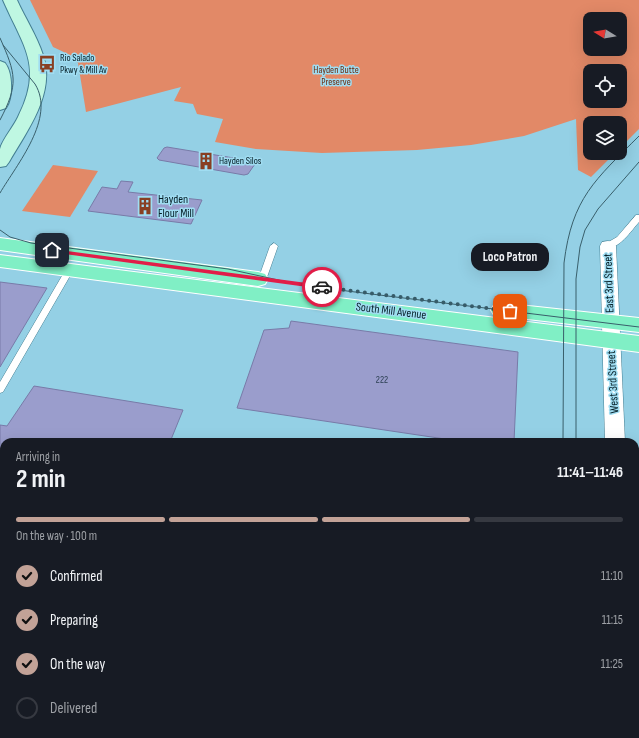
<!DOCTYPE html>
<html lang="en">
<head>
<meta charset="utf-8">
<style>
	body { margin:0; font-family:"Sofia Sans Condensed",sans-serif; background:#242831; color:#f1f3f6; height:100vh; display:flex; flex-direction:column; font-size:15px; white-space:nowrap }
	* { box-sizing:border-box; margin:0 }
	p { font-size:13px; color:#9ea1a6 }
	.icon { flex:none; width:22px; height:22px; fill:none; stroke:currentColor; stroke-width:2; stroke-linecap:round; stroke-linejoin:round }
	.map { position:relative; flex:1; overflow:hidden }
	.details { position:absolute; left:0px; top:438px; width:639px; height:300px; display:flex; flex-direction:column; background:#171b24; border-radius:12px 12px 0 0; box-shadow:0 4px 16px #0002 }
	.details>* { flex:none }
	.needle { width:26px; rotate:281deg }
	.fabs { position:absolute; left:583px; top:12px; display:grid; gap:8px }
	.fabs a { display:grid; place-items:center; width:44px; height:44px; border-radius:8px; background:#171b24; box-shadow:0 4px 16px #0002; font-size:20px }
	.pin { position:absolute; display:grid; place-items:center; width:34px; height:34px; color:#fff; margin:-17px; border-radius:8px; box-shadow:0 2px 6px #0006 }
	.courier { position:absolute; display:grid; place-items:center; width:40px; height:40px; margin:-20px; border:3px solid #e11d48; border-radius:50%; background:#fff; color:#222; box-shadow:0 1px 5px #0007 }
	.bubble { position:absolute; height:28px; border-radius:12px; background:#171b24; box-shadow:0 4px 16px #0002; font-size:13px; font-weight:700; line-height:28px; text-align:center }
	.headline em { font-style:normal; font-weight:700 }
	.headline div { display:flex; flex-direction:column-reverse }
	.headline { display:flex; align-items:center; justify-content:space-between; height:68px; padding:0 16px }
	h1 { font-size:26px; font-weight:700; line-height:30px }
	.bar { display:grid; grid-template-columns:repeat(4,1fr); gap:6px 4px; align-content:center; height:48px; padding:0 16px }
	.bar i { height:5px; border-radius:3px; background:#363941 }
	.bar .current { background:#c2a297 }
	.bar p { grid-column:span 4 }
	ol { padding:0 16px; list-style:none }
	li { display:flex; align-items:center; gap:12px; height:44px }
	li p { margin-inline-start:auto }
	li .icon { padding:4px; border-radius:50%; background:#c2a297; color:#111; stroke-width:4 }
	li:last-child { color:#9ea1a6 }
	li i { width:22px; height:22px; border:2px solid #363941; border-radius:50% }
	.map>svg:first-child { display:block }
</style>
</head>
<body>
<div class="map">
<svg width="639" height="738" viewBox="0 0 639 738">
	<rect width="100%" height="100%" fill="#94d0e5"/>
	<g fill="#e28967" fill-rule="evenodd">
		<path d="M30,0h609v129l-19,19v-25h-30v30h25l-24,24 -13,-7 -2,-51 -52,17 -53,9 -54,5 -95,3 -66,-4 -41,-7 8,-23 -26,-5 -4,-10 -19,-3 7,-14 -95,25 -8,-49 -10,-9 -15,-7zM590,19h30v30h-30zM590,71h30v30h-30z"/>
		<path d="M53,165l45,6 -28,46 -48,-6z"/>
	</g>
	<g fill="#9a9dcc" stroke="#787ba8">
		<path d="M167,147l85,14 3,3 -7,10 -4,1 -85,-15 -2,-2 7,-10z"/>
		<path d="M121,181l12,1 -5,10 74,8 -11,24 -103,-13 14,-24 15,2z"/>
		<path d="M0,282l47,6 -47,79z"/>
		<path d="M291,321l227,31 -4,90h-49l-228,-34 27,-78 25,-2z"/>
		<path d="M34,386l149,24 -13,32h-166v105l-4,-1v-121l7,1z"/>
		<path d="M0,624l4,1v6l-4,9z"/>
		<path d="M102,734h387v4h-388z"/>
	</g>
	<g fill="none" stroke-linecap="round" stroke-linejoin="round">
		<g stroke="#437e92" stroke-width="1">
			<g id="service">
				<path d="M636,215h3v7c-8,9 -20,28 -34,26l-1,-2 1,-2 12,-7z"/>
				<path d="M274,243l4,3 -12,34 -4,3 -3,-1 -1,-2 12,-34z"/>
				<path d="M70,266l4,3 -71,123 -3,1v-11l66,-113z"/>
			</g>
		</g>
		<g stroke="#437e92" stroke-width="1">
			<g id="minor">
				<path d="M608,241l6,1 2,4 9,196h-20l-5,-196 2,-4z"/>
				<path d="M635,723l4,2v13h-22v-4h18z"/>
			</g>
		</g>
		<g stroke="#437e92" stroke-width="2">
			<g id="secondary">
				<path d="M3,0h14c8,18 20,36 26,55 13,38 -16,76 -34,107l-3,4 -6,1c0,-6 0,-13 0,-18 2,-9 14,-23 18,-32 26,-51 5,-71 -15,-117z"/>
				<path d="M0,61l5,2c8,10 8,35 1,45l-6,2z"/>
			</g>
		</g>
		<g stroke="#fff" stroke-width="2">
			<g id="primary">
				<path d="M0,238l258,34 7,2 3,5 -3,5 -7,2 -258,-36z"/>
				<path d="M0,255l639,81v16l-639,-85z"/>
				<path d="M501,303l138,15v14l-145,-17 -3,-5 3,-5z"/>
			</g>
		</g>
		<use href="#service" fill="#fff" fill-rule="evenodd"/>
		<use href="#minor" fill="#fff" fill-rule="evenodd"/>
		<use href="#secondary" fill="#bff7e2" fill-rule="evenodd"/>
		<use href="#primary" fill="#80efc5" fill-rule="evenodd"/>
		<g stroke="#395f6b" stroke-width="1">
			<path d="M0,38c16,36 19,46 0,82"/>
			<path d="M0,193c17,-29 56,-75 35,-109l-32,-39"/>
			<path d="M0,230l10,7 21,6 197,26 55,12 64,10 292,36"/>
			<path d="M563,442l1,-179c8,-65 31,-83 75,-127"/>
			<path d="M576,442v-163l4,-32 5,-17 13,-21 41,-47"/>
			<path d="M560,734v4"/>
			<path d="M578,734v4"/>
		</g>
	</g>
	<path fill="#e11d48" d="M52,249l270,36 3,2 -3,2 -272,-37 -1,-2z"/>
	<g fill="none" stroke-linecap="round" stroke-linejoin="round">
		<path stroke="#375c69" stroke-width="4" stroke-dasharray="0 7.2" d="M322,287l188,24"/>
	</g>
	<defs>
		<g id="bus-bare" transform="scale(1.38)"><path d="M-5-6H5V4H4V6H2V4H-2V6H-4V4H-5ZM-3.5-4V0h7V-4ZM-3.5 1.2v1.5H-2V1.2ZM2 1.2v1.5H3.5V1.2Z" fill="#883f22" stroke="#a0ddf2" stroke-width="2.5" paint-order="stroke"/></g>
		<g id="building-bare" transform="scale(1.38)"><path d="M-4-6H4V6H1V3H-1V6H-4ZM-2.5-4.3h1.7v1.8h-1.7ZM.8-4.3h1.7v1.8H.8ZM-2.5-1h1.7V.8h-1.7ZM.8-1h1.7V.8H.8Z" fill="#883f22" stroke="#a0ddf2" stroke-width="2.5" paint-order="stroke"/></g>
	</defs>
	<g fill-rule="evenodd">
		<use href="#bus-bare" x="47" y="64"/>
		<use href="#building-bare" x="206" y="161"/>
		<use href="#building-bare" x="145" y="206"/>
	</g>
	<g text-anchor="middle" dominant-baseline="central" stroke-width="3" stroke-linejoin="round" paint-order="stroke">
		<g font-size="10" fill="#051e26" stroke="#a0ddf2" text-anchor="start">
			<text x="60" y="58">Rio Salado<tspan x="60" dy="12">Pkwy &amp; Mill Av</tspan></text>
			<text x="219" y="161">Hayden Silos</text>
		</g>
		<g font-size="10" fill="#6a290c" stroke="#a0ddf2">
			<text x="336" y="70">Hayden Butte<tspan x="336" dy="12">Preserve</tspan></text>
		</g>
		<g font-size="10" fill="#2a3e50">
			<text x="382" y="380">222</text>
		</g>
		<g font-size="12" fill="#051e26" stroke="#a0ddf2" text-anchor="start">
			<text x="158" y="199">Hayden<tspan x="158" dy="14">Flour Mill</tspan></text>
		</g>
		<g font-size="12" fill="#051e26" stroke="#a0ddf2">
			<text transform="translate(609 283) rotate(-92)">East 3rd Street</text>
			<text transform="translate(391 311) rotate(7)">South Mill Avenue</text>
			<text transform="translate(613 382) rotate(-93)">West 3rd Street</text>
		</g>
	</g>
</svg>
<div class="fabs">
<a><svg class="needle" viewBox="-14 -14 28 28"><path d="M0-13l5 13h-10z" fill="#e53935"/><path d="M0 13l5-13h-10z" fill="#9ea1a6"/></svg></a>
<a><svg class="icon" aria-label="locate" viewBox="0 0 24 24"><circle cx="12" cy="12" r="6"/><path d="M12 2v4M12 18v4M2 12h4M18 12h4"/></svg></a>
<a><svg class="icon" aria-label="layers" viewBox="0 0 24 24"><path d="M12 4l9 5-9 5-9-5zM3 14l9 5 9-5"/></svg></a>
</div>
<div class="pin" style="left:510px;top:311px;background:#ea580c"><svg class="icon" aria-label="bag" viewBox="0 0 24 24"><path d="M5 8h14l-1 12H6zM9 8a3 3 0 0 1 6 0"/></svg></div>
<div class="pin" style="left:52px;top:250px;background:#1f2937"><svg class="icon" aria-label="home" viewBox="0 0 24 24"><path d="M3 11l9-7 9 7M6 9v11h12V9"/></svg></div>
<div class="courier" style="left:322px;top:287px"><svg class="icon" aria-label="car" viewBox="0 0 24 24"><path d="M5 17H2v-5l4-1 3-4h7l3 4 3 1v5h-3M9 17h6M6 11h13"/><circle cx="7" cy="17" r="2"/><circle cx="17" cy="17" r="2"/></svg></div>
<div class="bubble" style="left:471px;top:243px;width:78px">Loco Patron</div>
<section class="details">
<div class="headline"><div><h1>2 min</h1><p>Arriving in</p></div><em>11:41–11:46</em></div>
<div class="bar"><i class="current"></i><i class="current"></i><i class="current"></i><i></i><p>On the way · 100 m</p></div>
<ol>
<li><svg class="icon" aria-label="check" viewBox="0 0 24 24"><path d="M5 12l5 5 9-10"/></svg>Confirmed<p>11:10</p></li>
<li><svg class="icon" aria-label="check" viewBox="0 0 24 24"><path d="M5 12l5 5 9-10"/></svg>Preparing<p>11:15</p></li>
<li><svg class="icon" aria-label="check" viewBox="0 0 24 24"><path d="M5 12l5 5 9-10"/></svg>On the way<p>11:25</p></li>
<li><i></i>Delivered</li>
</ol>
</section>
</div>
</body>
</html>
